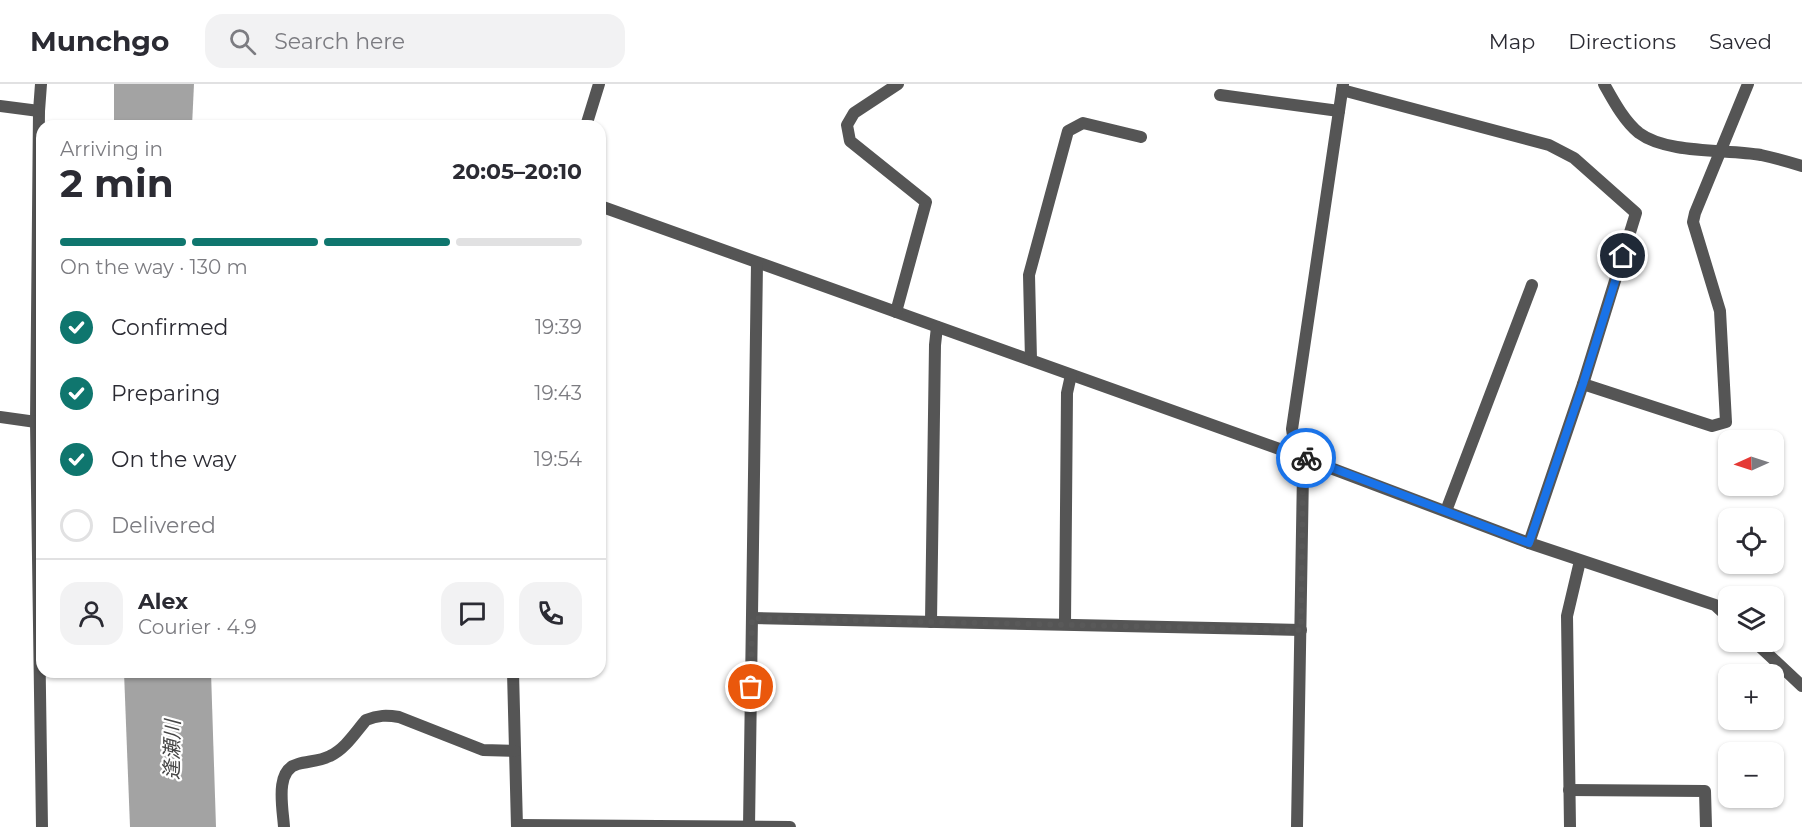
<!DOCTYPE html>
<html lang="en">
<head>
<meta charset="utf-8">
<style>
	body { margin:0; font-family:Montserrat,"Noto Sans JP",sans-serif; background:#f2f2f3; color:#2b2b33; height:100vh; display:flex; flex-direction:column; font-size:22px; white-space:nowrap }
	* { box-sizing:border-box; margin:0 }
	p { font-size:20px; color:#7c7c81 }
	.icon { flex:none; width:33px; height:33px; fill:none; stroke:currentColor; stroke-width:2; stroke-linecap:round; stroke-linejoin:round }
	.map { position:relative; flex:1; overflow:hidden }
	.details { position:absolute; left:36px; top:36px; width:570px; height:558px; display:flex; flex-direction:column; background:#fff; border-radius:18px; box-shadow:0 2px 4px #0004 }
	.details>* { flex:none }
	.needle { width:39px; rotate:267deg }
	.tools { position:absolute; left:1718px; top:346px; display:grid; gap:12px }
	.tools a { display:grid; place-items:center; width:66px; height:66px; border-radius:12px; background:#fff; box-shadow:0 2px 4px #0004; font-size:30px }
	.pin { position:absolute; display:grid; place-items:center; width:51px; height:51px; color:#fff; margin:-26px; border:3px solid #fff; border-radius:50%; box-shadow:0 2px 6px #0007 }
	.courier { position:absolute; display:grid; place-items:center; width:60px; height:60px; margin:-30px; border:4px solid #1a73e8; border-radius:50%; background:#fff; color:#222; box-shadow:0 2px 8px #0007 }
	.overview em { font-style:normal; font-weight:700 }
	.overview div { display:flex; flex-direction:column-reverse }
	.overview { display:flex; align-items:center; justify-content:space-between; height:102px; padding:0 24px }
	h1 { font-size:39px; font-weight:700; line-height:45px }
	.bar { display:grid; grid-template-columns:repeat(4,1fr); gap:9px 6px; align-content:center; height:72px; padding:0 24px }
	.bar i { height:8px; border-radius:4px; background:#e1e1e2 }
	.bar .selected { background:#0f766e }
	.bar p { grid-column:span 4 }
	.line { display:flex; align-items:center; gap:15px; padding:0 24px; border-top:2px solid #e1e1e2 }
	.line div { flex:1 }
	.round { display:grid; place-items:center; flex:none; width:63px; height:63px; border-radius:18px; background:#f2f2f3 }
	ol { padding:0 24px; list-style:none }
	li { display:flex; align-items:center; gap:18px; height:66px }
	li p { margin-inline-start:auto }
	li .icon { padding:6px; border-radius:50%; background:#0f766e; color:#fff; stroke-width:4 }
	li:last-child { color:#7c7c81 }
	li i { width:33px; height:33px; border:3px solid #e1e1e2; border-radius:50% }
	header { display:flex; align-items:center; gap:36px; box-sizing:border-box; height:84px; padding:0 30px; background:#fff; border-bottom:2px solid #e1e1e2 }
	header strong { font-size:28px }
	nav { display:flex; gap:33px; margin-inline-start:auto; font-size:21px }
	.search { width:420px; height:54px; background:#f2f2f3; display:flex; align-items:center; gap:15px; box-sizing:border-box; padding:0 21px; border-radius:18px; color:#7c7c81; font-size:22px }
	.map>svg:first-child { display:block }
</style>
</head>
<body>
<header>
<strong>Munchgo</strong>
<div class="search"><svg class="icon" aria-label="search" viewBox="0 0 24 24"><circle cx="10" cy="10" r="6"/><path d="M15 15l6 6"/></svg>Search here</div>
<nav><a>Map</a><a>Directions</a><a>Saved</a></nav>
</header>
<div class="map">
<svg width="1802" height="743" viewBox="0 0 1802 743">
	<rect width="100%" height="100%" fill="#fff"/>
	<g fill="#a3a3a3">
		<path d="M114,0h80l-2,42h-78z"/>
		<path d="M124,588h87l5,155h-86z"/>
	</g>
	<g fill="none" stroke-linecap="round" stroke-linejoin="round">
		<g stroke="#555" stroke-width="12">
			<path d="M41,0l-2,27 -3,311 6,405"/>
			<path d="M1604,0c9,16 20,37 35,49 28,21 87,16 122,22 14,3 28,7 41,11"/>
			<path d="M1342,6l207,55 25,13 62,55 -53,171 -54,159"/>
			<path d="M1220,11l119,16"/>
			<path d="M0,22l39,5"/>
			<path d="M586,42l13,-42"/>
			<path d="M600,122l696,249 233,88 186,62 13,12"/>
			<path d="M896,228l30,-110 -76,-61 -3,-16 7,-12 44,-29"/>
			<path d="M1031,276l-2,-85 39,-144 15,-8 58,14"/>
			<path d="M1583,300l129,42 14,-4 -6,-111 -27,-89 2,-9 53,-129"/>
			<path d="M0,333l36,5"/>
			<path d="M1446,427l86,-226"/>
			<path d="M752,534l549,12"/>
			<path d="M931,538l4,-277 2,-18"/>
			<path d="M1065,540l2,-231 4,-18"/>
			<path d="M1755,558l47,44"/>
			<path d="M513,588l4,155"/>
			<path d="M1569,706l136,1 1,36"/>
			<path d="M517,741l273,2"/>
			<path d="M284,743c-1,-18 -10,-57 14,-63 11,-3 22,-3 32,-8 15,-7 25,-23 36,-36 12,-5 21,-5 33,-3l84,33 32,1"/>
			<path d="M749,743l8,-564"/>
			<path d="M1297,743l6,-355 -7,-17 -4,-26 51,-345"/>
			<path d="M1570,743l-3,-211 13,-55"/>
		</g>
	</g>
	<g fill="none" stroke-linecap="round" stroke-linejoin="round">
		<path stroke="#595959" stroke-width="6" stroke-dasharray="0 10.8" d="M751,603l1,-69 549,12 2,-158 -7,-17 10,3"/>
		<path stroke="#1a73e8" stroke-width="8" d="M1306,374l223,85 54,-159 40,-128"/>
	</g>
	<g text-anchor="middle" dominant-baseline="central" stroke-width="4.5" stroke-linejoin="round" paint-order="stroke">
		<g font-size="20" font-style="italic" fill="#444" stroke="#fff">
			<text transform="translate(172 666) rotate(-89)">逢瀬川</text>
		</g>
	</g>
</svg>
<div class="tools">
<a><svg class="needle" viewBox="-14 -14 28 28"><path d="M0-13l5 13h-10z" fill="#e53935"/><path d="M0 13l5-13h-10z" fill="#7c7c81"/></svg></a>
<a><svg class="icon" aria-label="locate" viewBox="0 0 24 24"><circle cx="12" cy="12" r="6"/><path d="M12 2v4M12 18v4M2 12h4M18 12h4"/></svg></a>
<a><svg class="icon" aria-label="layers" viewBox="0 0 24 24"><path d="M12 4l9 5-9 5-9-5zM3 14l9 5 9-5"/></svg></a>
<a>+</a>
<a>−</a>
</div>
<div class="pin" style="left:751px;top:603px;background:#ea580c"><svg class="icon" aria-label="bag" viewBox="0 0 24 24"><path d="M5 8h14l-1 12H6zM9 8a3 3 0 0 1 6 0"/></svg></div>
<div class="pin" style="left:1623px;top:172px;background:#1f2937"><svg class="icon" aria-label="home" viewBox="0 0 24 24"><path d="M3 11l9-7 9 7M6 9v11h12V9"/></svg></div>
<div class="courier" style="left:1306px;top:374px"><svg class="icon" aria-label="bike" viewBox="0 0 24 24"><circle cx="6" cy="16" r="4"/><circle cx="18" cy="16" r="4"/><path d="M6 16l4-8h5l3 8M10 8l3 8H6M13 5h3"/></svg></div>
<section class="details">
<div class="overview"><div><h1>2 min</h1><p>Arriving in</p></div><em>20:05–20:10</em></div>
<div class="bar"><i class="selected"></i><i class="selected"></i><i class="selected"></i><i></i><p>On the way · 130 m</p></div>
<ol>
<li><svg class="icon" aria-label="check" viewBox="0 0 24 24"><path d="M5 12l5 5 9-10"/></svg>Confirmed<p>19:39</p></li>
<li><svg class="icon" aria-label="check" viewBox="0 0 24 24"><path d="M5 12l5 5 9-10"/></svg>Preparing<p>19:43</p></li>
<li><svg class="icon" aria-label="check" viewBox="0 0 24 24"><path d="M5 12l5 5 9-10"/></svg>On the way<p>19:54</p></li>
<li><i></i>Delivered</li>
</ol>
<div class="line" style="height:108px"><a class="round"><svg class="icon" aria-label="person" viewBox="0 0 24 24"><circle cx="12" cy="8" r="4"/><path d="M4 21q1-7 8-7t8 7"/></svg></a><div><b>Alex</b><p>Courier · 4.9</p></div><a class="round"><svg class="icon" aria-label="chat" viewBox="0 0 24 24"><path d="M4 5h16v11H9l-5 4z"/></svg></a><a class="round"><svg class="icon" aria-label="phone" viewBox="0 0 24 24"><path d="M5 4h4l2 5-3 2q2 4 5 5l2-3 5 2v4C11 20 4 13 5 4z"/></svg></a></div>
</section>
</div>
</body>
</html>
